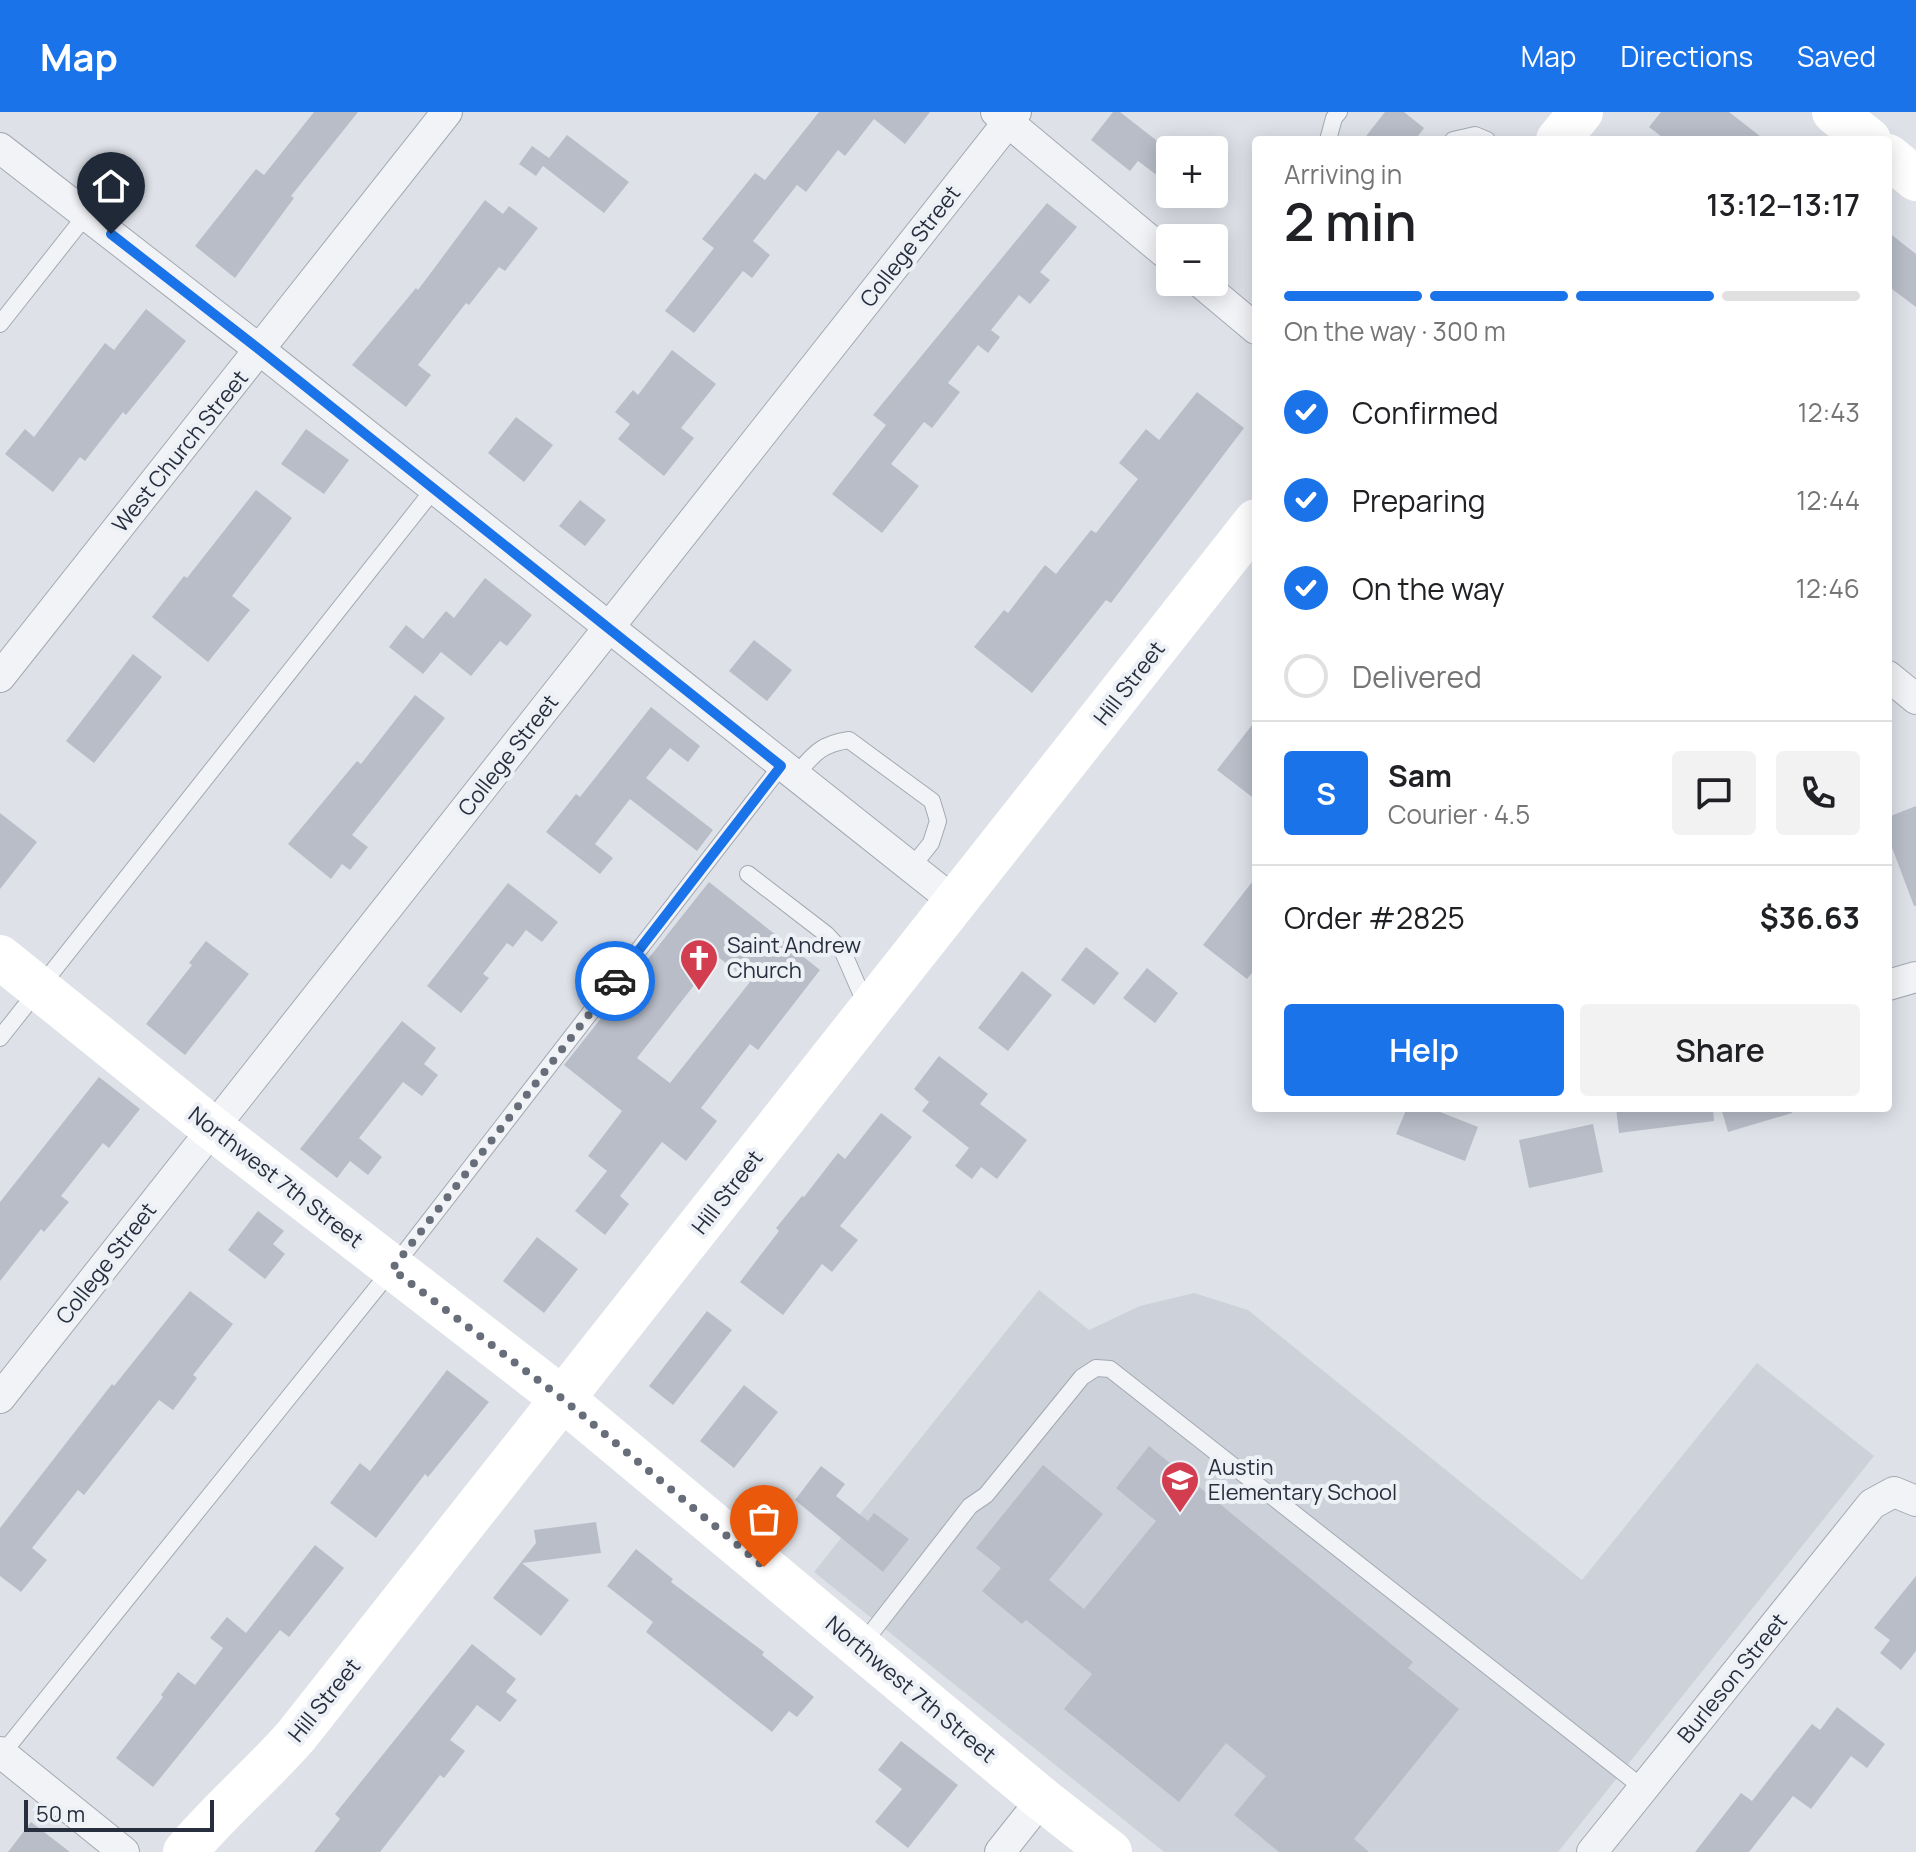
<!DOCTYPE html>
<html lang="en">
<head>
<meta charset="utf-8">
<style>
	body { margin:0; font-family:Manrope,sans-serif; background:#f2f2f2; color:#202124; height:100vh; display:flex; flex-direction:column; font-size:30px; white-space:nowrap }
	* { box-sizing:border-box; margin:0 }
	p { font-size:26px; color:#757577 }
	.icon { flex:none; width:44px; height:44px; fill:none; stroke:currentColor; stroke-width:2; stroke-linecap:round; stroke-linejoin:round }
	.map { position:relative; flex:1; overflow:hidden }
	.details { position:absolute; left:1252px; top:24px; width:640px; height:976px; display:flex; flex-direction:column; background:#fff; border-radius:8px; box-shadow:0 4px 20px #0003 }
	.details>* { flex:none }
	.controls { position:absolute; left:1156px; top:24px; display:grid; gap:16px }
	.controls a { display:grid; place-items:center; width:72px; height:72px; border-radius:8px; background:#fff; box-shadow:0 4px 20px #0003; font-size:40px }
	.scale { position:absolute; left:24px; bottom:20px; width:190px; box-sizing:border-box; padding-left:8px; border:4px solid #272f3f; border-top:0; font-size:22px; line-height:28px; white-space:nowrap; color:#272f3f; -webkit-text-stroke:6px #edf1f6; paint-order:stroke }
	.pin { position:absolute; display:grid; place-items:center; width:68px; height:68px; color:#fff; margin:-82px -34px; border-radius:50% 50% 50% 0; rotate:-45deg; box-shadow:0 0 8px #0007 }
	.pin .icon { rotate:45deg }
	.courier { position:absolute; display:grid; place-items:center; width:80px; height:80px; margin:-40px; border:6px solid #1a73e8; border-radius:50%; background:#fff; color:#222; box-shadow:0 2px 10px #0007 }
	.overview em { font-style:normal; font-weight:600 }
	.overview div { display:flex; flex-direction:column-reverse }
	.overview { display:flex; align-items:center; justify-content:space-between; height:136px; padding:0 32px }
	h1 { font-size:52px; font-weight:600; line-height:60px }
	.bar { display:grid; grid-template-columns:repeat(4,1fr); gap:12px 8px; align-content:center; height:96px; padding:0 32px }
	.bar i { height:10px; border-radius:6px; background:#e0e0e0 }
	.bar .active { background:#1a73e8 }
	.bar p { grid-column:span 4 }
	.line { display:flex; align-items:center; gap:20px; padding:0 32px; border-top:2px solid #e0e0e0 }
	.line div { flex:1 }
	.round { display:grid; place-items:center; flex:none; width:84px; height:84px; border-radius:8px; background:#f2f2f2 }
	ol { padding:0 32px; list-style:none }
	li { display:flex; align-items:center; gap:24px; height:88px }
	li p { margin-inline-start:auto }
	li .icon { padding:8px; border-radius:50%; background:#1a73e8; color:#fff; stroke-width:4 }
	li:last-child { color:#757577 }
	li i { width:44px; height:44px; border:4px solid #e0e0e0; border-radius:50% }
	.cta { display:flex; gap:16px; margin-top:auto; padding:16px 32px }
	.cta a { flex:1; height:92px; border-radius:8px; background:#1a73e8; color:#fff; font-size:32px; font-weight:600; line-height:92px; text-align:center }
	.cta a+a { background:#f2f2f2; color:#202124 }
	header { display:flex; align-items:center; gap:48px; box-sizing:border-box; height:112px; padding:0 40px; background:#1a73e8; color:#fff }
	header strong { font-size:38px }
	nav { display:flex; gap:44px; margin-inline-start:auto; font-size:28px }
	.map>svg:first-child { display:block }
</style>
</head>
<body>
<header>
<strong>Map</strong>
<nav><a>Map</a><a>Directions</a><a>Saved</a></nav>
</header>
<div class="map">
<svg width="1916" height="1740" viewBox="0 0 1916 1740">
	<rect width="100%" height="100%" fill="#dee2e8"/>
	<path fill="#ccd1da" d="M1039,1178l50,40 51,-24 54,-13 54,17 334,270 175,-217 117,93 -316,396h-394l-350,-280z"/>
	<g fill="#b8bdc8" fill-rule="evenodd">
		<path d="M314,0h44l-67,84 3,2 -59,80 -40,-32 61,-77 8,6z"/>
		<path d="M819,0h111l-25,32 -31,-25 -29,37 -7,-6 -32,42 -9,-7 -44,56 17,14 -18,23 -9,-7 -49,62 -29,-22 49,-63 -12,-9 53,-66 10,7z"/>
		<path d="M1113,0h7l50,39v18l-8,10 -24,-18 -8,10 -39,-31z"/>
		<path d="M1385,0h19l20,16 -9,12h-52z"/>
		<path d="M1661,0h68l36,28h-99l-17,-13z"/>
		<path d="M567,23l62,47 -25,31 -61,-47 -7,10 -17,-12 13,-18 17,12z"/>
		<path d="M485,88l18,14 6,-8 29,22 -33,43 -6,-4 -30,38 -3,-2 -48,62 13,10 -25,32 -54,-42 64,-77 2,2z"/>
		<path d="M1047,91l30,24 -37,45 10,8 -20,24 -11,-9 -28,35 9,7 -12,16 -10,-8 -30,38 12,9 -28,36 -8,-6 -33,42 28,22 -37,47 -50,-39 54,-69 -13,-10z"/>
		<path d="M1888,120l28,22v53l-28,-21z"/>
		<path d="M146,197l40,32 -60,74 -3,-3 -38,49 -5,-4 -27,35 -48,-38 20,-25 9,8 71,-94 9,7z"/>
		<path d="M672,238l44,34 -35,44 13,10 -30,38 -46,-37 12,-15 -15,-12 18,-22 5,5z"/>
		<path d="M1197,280l47,36 -133,175 -5,-3 -74,93 -58,-46 30,-37 4,3 37,-48 11,9 35,-44 5,3 42,-54 -19,-16 27,-34 13,11z"/>
		<path d="M516,305l37,28 -29,37 -36,-29z"/>
		<path d="M306,317l43,31 -25,34 -43,-30z"/>
		<path d="M256,378l36,28 -60,78 18,14 -42,52 -56,-45 32,-41 3,2z"/>
		<path d="M580,388l26,20 -21,26 -26,-20z"/>
		<path d="M485,466l47,37 -25,31 -7,-5 -29,35 -30,-24 -18,22 -34,-27 17,-22 17,14 23,-28 8,7z"/>
		<path d="M754,528l38,30 -25,31 -38,-30z"/>
		<path d="M133,542l29,23 -68,86 -28,-22z"/>
		<path d="M415,583l30,23 -93,117 16,12 -18,23 -8,-6 -11,15 -43,-35 69,-83 4,3z"/>
		<path d="M651,595l49,39 -12,16 -18,-14 -24,30 67,52 -16,21 -67,-52 -35,45 18,14 -13,16 -54,-42 30,-38 4,3z"/>
		<path d="M1256,608v80l-39,-30z"/>
		<path d="M1916,694v100h-2l-26,-69v-20z"/>
		<path d="M0,701l37,29 -37,47z"/>
		<path d="M1256,765v91l-9,11 -44,-34z"/>
		<path d="M709,770l111,88 -62,80 -8,-6 -49,64 16,13 -31,40 -24,-19 -42,54 9,8 -24,31 -30,-24 32,-40 -19,-15 34,-45 -58,-46zM717,844l33,26 -80,101 -33,-25z"/>
		<path d="M508,771l50,39 -16,20 -16,-12 -13,17 -6,-4 -24,31 6,4 -28,35 -34,-27z"/>
		<path d="M206,829l43,33 -64,81 -39,-31 46,-59 -3,-2z"/>
		<path d="M1086,835l33,26 -25,32 -33,-25z"/>
		<path d="M1147,856l31,25 -23,30 -32,-25z"/>
		<path d="M1022,859l30,24 -44,56 -30,-23z"/>
		<path d="M402,909l34,27 -12,16 14,11 -16,21 -19,-14 -44,56 23,19 -14,18 -18,-14 -13,17 -37,-29z"/>
		<path d="M939,944l49,38 -8,10 47,36 -30,39 -16,-12 -9,12 -17,-13 14,-18 -47,-37 7,-9 -15,-13z"/>
		<path d="M99,965l41,32 -31,39 -6,-5 -42,53 8,6 -25,30 -3,-3 -41,52v-79z"/>
		<path d="M1407,996h23l48,19 -13,34 -69,-27z"/>
		<path d="M1616,996h97l1,13 -95,12z"/>
		<path d="M1721,996h70l1,5 -64,19z"/>
		<path d="M881,1001l31,24 -72,89 18,14 -26,32 -10,-8 -39,51 -43,-33 39,-51 -3,-3 26,-32 2,1 34,-44 7,6z"/>
		<path d="M1593,1012l10,48 -74,16 -10,-48z"/>
		<path d="M258,1099l26,20 -11,13 12,10 -20,25 -37,-29z"/>
		<path d="M537,1125l41,32 -34,44 -41,-32z"/>
		<path d="M190,1179l43,33 -40,51 4,3 -24,32 -14,-10 -75,95 -6,-5 -46,58 15,12 -26,32 -21,-16v-48l112,-144 2,2z"/>
		<path d="M707,1199l25,19 -59,75 -24,-19z"/>
		<path d="M447,1258l42,32 -61,75 -3,-3 -49,64 -46,-35 30,-40 10,8z"/>
		<path d="M744,1273l34,27 -44,56 -34,-27z"/>
		<path d="M1149,1334l264,216 -5,6 51,41 -105,130 15,13h-90l-45,-37 32,-39 -40,-33 -47,59 -115,-93 28,-35 -66,-54 -4,4 -40,-33 19,-23 -25,-20 67,-83 60,49 -54,66 35,29 72,-88 -40,-33z"/>
		<path d="M821,1354l24,18 -9,12 32,25 6,-8 35,26 -26,33 -88,-72z"/>
		<path d="M596,1410l5,31 -79,10 47,37 -28,36 -48,-38 43,-55 -2,-13z"/>
		<path d="M315,1433l29,23 -55,69 -9,-7 -127,157 -37,-29 47,-61 -2,-2 17,-23 17,13 28,-37 -13,-10 17,-21 19,16z"/>
		<path d="M636,1437l37,30 -2,3 93,70 -2,3 52,42 -17,20 -8,-6 -17,21 -126,-100 7,-10 -46,-36z"/>
		<path d="M1916,1464v75l-15,19 -21,-17 10,-13 -16,-12z"/>
		<path d="M472,1532l44,35 -10,13 11,8 -17,22 -23,-17 -27,35 15,11 -21,27 -4,-3 -60,77h-66l26,-33 -5,-5z"/>
		<path d="M1837,1595l48,37 -18,24 -16,-12 -40,53 -18,-13 -44,56h-54l46,-59 11,8 60,-77 8,6z"/>
		<path d="M901,1629l57,44 -50,63 -33,-26 27,-33 -24,-19z"/>
		<path d="M31,1710l39,30h-62z"/>
	</g>
	<g fill="none" stroke-linecap="round" stroke-linejoin="round">
		<g stroke="#a3a9b2" stroke-width="18">
			<g id="lane">
				<path d="M1328,28l6,-22 5,-6"/>
				<path d="M1453,28l22,-5 12,5"/>
				<path d="M0,212l86,-109"/>
				<path d="M795,664c18,-21 25,-32 54,-36l83,61 6,20 -7,22 -20,25"/>
				<path d="M748,762l78,60 17,18 24,55"/>
				<path d="M0,926l434,-549"/>
				<path d="M861,1534l109,-140 16,-11 96,-118 14,-9 14,1 533,419"/>
				<path d="M2,1642l390,-485 389,-503"/>
			</g>
		</g>
		<g stroke="#a3a9b2" stroke-width="32">
			<g id="street">
				<path d="M996,0l174,145"/>
				<path d="M0,36l260,202 695,552"/>
				<path d="M1200,170l56,47"/>
				<path d="M1888,564l28,23"/>
				<path d="M0,565l447,-565"/>
				<path d="M1888,873l28,-8"/>
				<path d="M0,1286l1016,-1286"/>
				<path d="M0,1640l124,100"/>
				<path d="M1000,1740l42,-53"/>
				<path d="M1592,1740l280,-348 22,-12 22,9"/>
			</g>
		</g>
		<use href="#lane" stroke="#f1f3f6" stroke-width="16"/>
		<use href="#street" stroke="#f1f3f6" stroke-width="30"/>
		<g stroke="#fff" stroke-width="44">
			<path d="M1834,0l35,28"/>
			<path d="M1558,28l23,-28"/>
			<path d="M1888,44l28,23"/>
			<path d="M0,845l212,171 352,272 478,399 68,53"/>
			<path d="M185,1740c35,-42 76,-76 111,-116l960,-1215"/>
		</g>
	</g>
	<g fill="none" stroke-linecap="round" stroke-linejoin="round">
		<path stroke="#676e7a" stroke-width="8" stroke-dasharray="0 14.4" d="M615,869l-223,288 172,131 200,167"/>
		<path stroke="#1a73e8" stroke-width="10" d="M111,122l149,116 521,416 -166,215"/>
	</g>
	<defs>
		<g id="church-pin" transform="scale(2)"><path d="M0 17L-7.5 6A9.5 9.5 0 1 1 7.5 6Z" fill="#d23e4f" stroke="#edf1f6"/><path d="M-1.2-6h2.4v3.5h3.3v2.4h-3.3V6h-2.4V-.1h-3.3v-2.4h3.3Z" fill="#fff"/></g>
		<g id="school-pin" transform="scale(2)"><path d="M0 17L-7.5 6A9.5 9.5 0 1 1 7.5 6Z" fill="#d23e4f" stroke="#edf1f6"/><path d="M0-5L7-2L0 1L-7-2ZM-4 1L0 2.5L4 1V4Q0 6-4 4Z" fill="#fff"/></g>
	</defs>
	<g fill-rule="evenodd">
		<use href="#church-pin" x="699" y="846"/>
		<use href="#school-pin" x="1180" y="1368"/>
	</g>
	<g text-anchor="middle" dominant-baseline="central" stroke-width="8" stroke-linejoin="round" paint-order="stroke">
		<g font-size="22" fill="#272f3f" stroke="#edf1f6">
			<text transform="translate(910 134) rotate(-52)">College Street</text>
			<text transform="translate(180 339) rotate(-51)">West Church Street</text>
			<text transform="translate(1129 571) rotate(-52)">Hill Street</text>
			<text transform="translate(508 643) rotate(-52)">College Street</text>
			<text transform="translate(276 1065) rotate(38)">Northwest 7th Street</text>
			<text transform="translate(727 1080) rotate(-52)">Hill Street</text>
			<text transform="translate(106 1151) rotate(-52)">College Street</text>
			<text transform="translate(1732 1566) rotate(-51)">Burleson Street</text>
			<text transform="translate(911 1577) rotate(40)">Northwest 7th Street</text>
			<text transform="translate(324 1588) rotate(-51)">Hill Street</text>
		</g>
		<g font-size="22" fill="#272f3f" stroke="#edf1f6" text-anchor="start">
			<text x="727" y="833">Saint Andrew<tspan x="727" dy="25">Church</tspan></text>
			<text x="1208" y="1355">Austin<tspan x="1208" dy="25">Elementary School</tspan></text>
		</g>
	</g>
</svg>
<div class="controls">
<a>+</a>
<a>−</a>
</div>
<div class="scale">50 m</div>
<div class="pin" style="left:764px;top:1455px;background:#ea580c"><svg class="icon" aria-label="bag" viewBox="0 0 24 24"><path d="M5 8h14l-1 12H6zM9 8a3 3 0 0 1 6 0"/></svg></div>
<div class="pin" style="left:111px;top:122px;background:#1f2937"><svg class="icon" aria-label="home" viewBox="0 0 24 24"><path d="M3 11l9-7 9 7M6 9v11h12V9"/></svg></div>
<div class="courier" style="left:615px;top:869px"><svg class="icon" aria-label="car" viewBox="0 0 24 24"><path d="M5 17H2v-5l4-1 3-4h7l3 4 3 1v5h-3M9 17h6M6 11h13"/><circle cx="7" cy="17" r="2"/><circle cx="17" cy="17" r="2"/></svg></div>
<section class="details">
<div class="overview"><div><h1>2 min</h1><p>Arriving in</p></div><em>13:12–13:17</em></div>
<div class="bar"><i class="active"></i><i class="active"></i><i class="active"></i><i></i><p>On the way · 300 m</p></div>
<ol>
<li><svg class="icon" aria-label="check" viewBox="0 0 24 24"><path d="M5 12l5 5 9-10"/></svg>Confirmed<p>12:43</p></li>
<li><svg class="icon" aria-label="check" viewBox="0 0 24 24"><path d="M5 12l5 5 9-10"/></svg>Preparing<p>12:44</p></li>
<li><svg class="icon" aria-label="check" viewBox="0 0 24 24"><path d="M5 12l5 5 9-10"/></svg>On the way<p>12:46</p></li>
<li><i></i>Delivered</li>
</ol>
<div class="line" style="height:144px"><b class="round" style="background:#1a73e8;color:#fff">S</b><div><b>Sam</b><p>Courier · 4.5</p></div><a class="round"><svg class="icon" aria-label="chat" viewBox="0 0 24 24"><path d="M4 5h16v11H9l-5 4z"/></svg></a><a class="round"><svg class="icon" aria-label="phone" viewBox="0 0 24 24"><path d="M5 4h4l2 5-3 2q2 4 5 5l2-3 5 2v4C11 20 4 13 5 4z"/></svg></a></div>
<div class="line" style="height:104px"><div>Order #2825</div><b>$36.63</b></div>
<div class="cta"><a>Help</a><a>Share</a></div>
</section>
</div>
</body>
</html>
